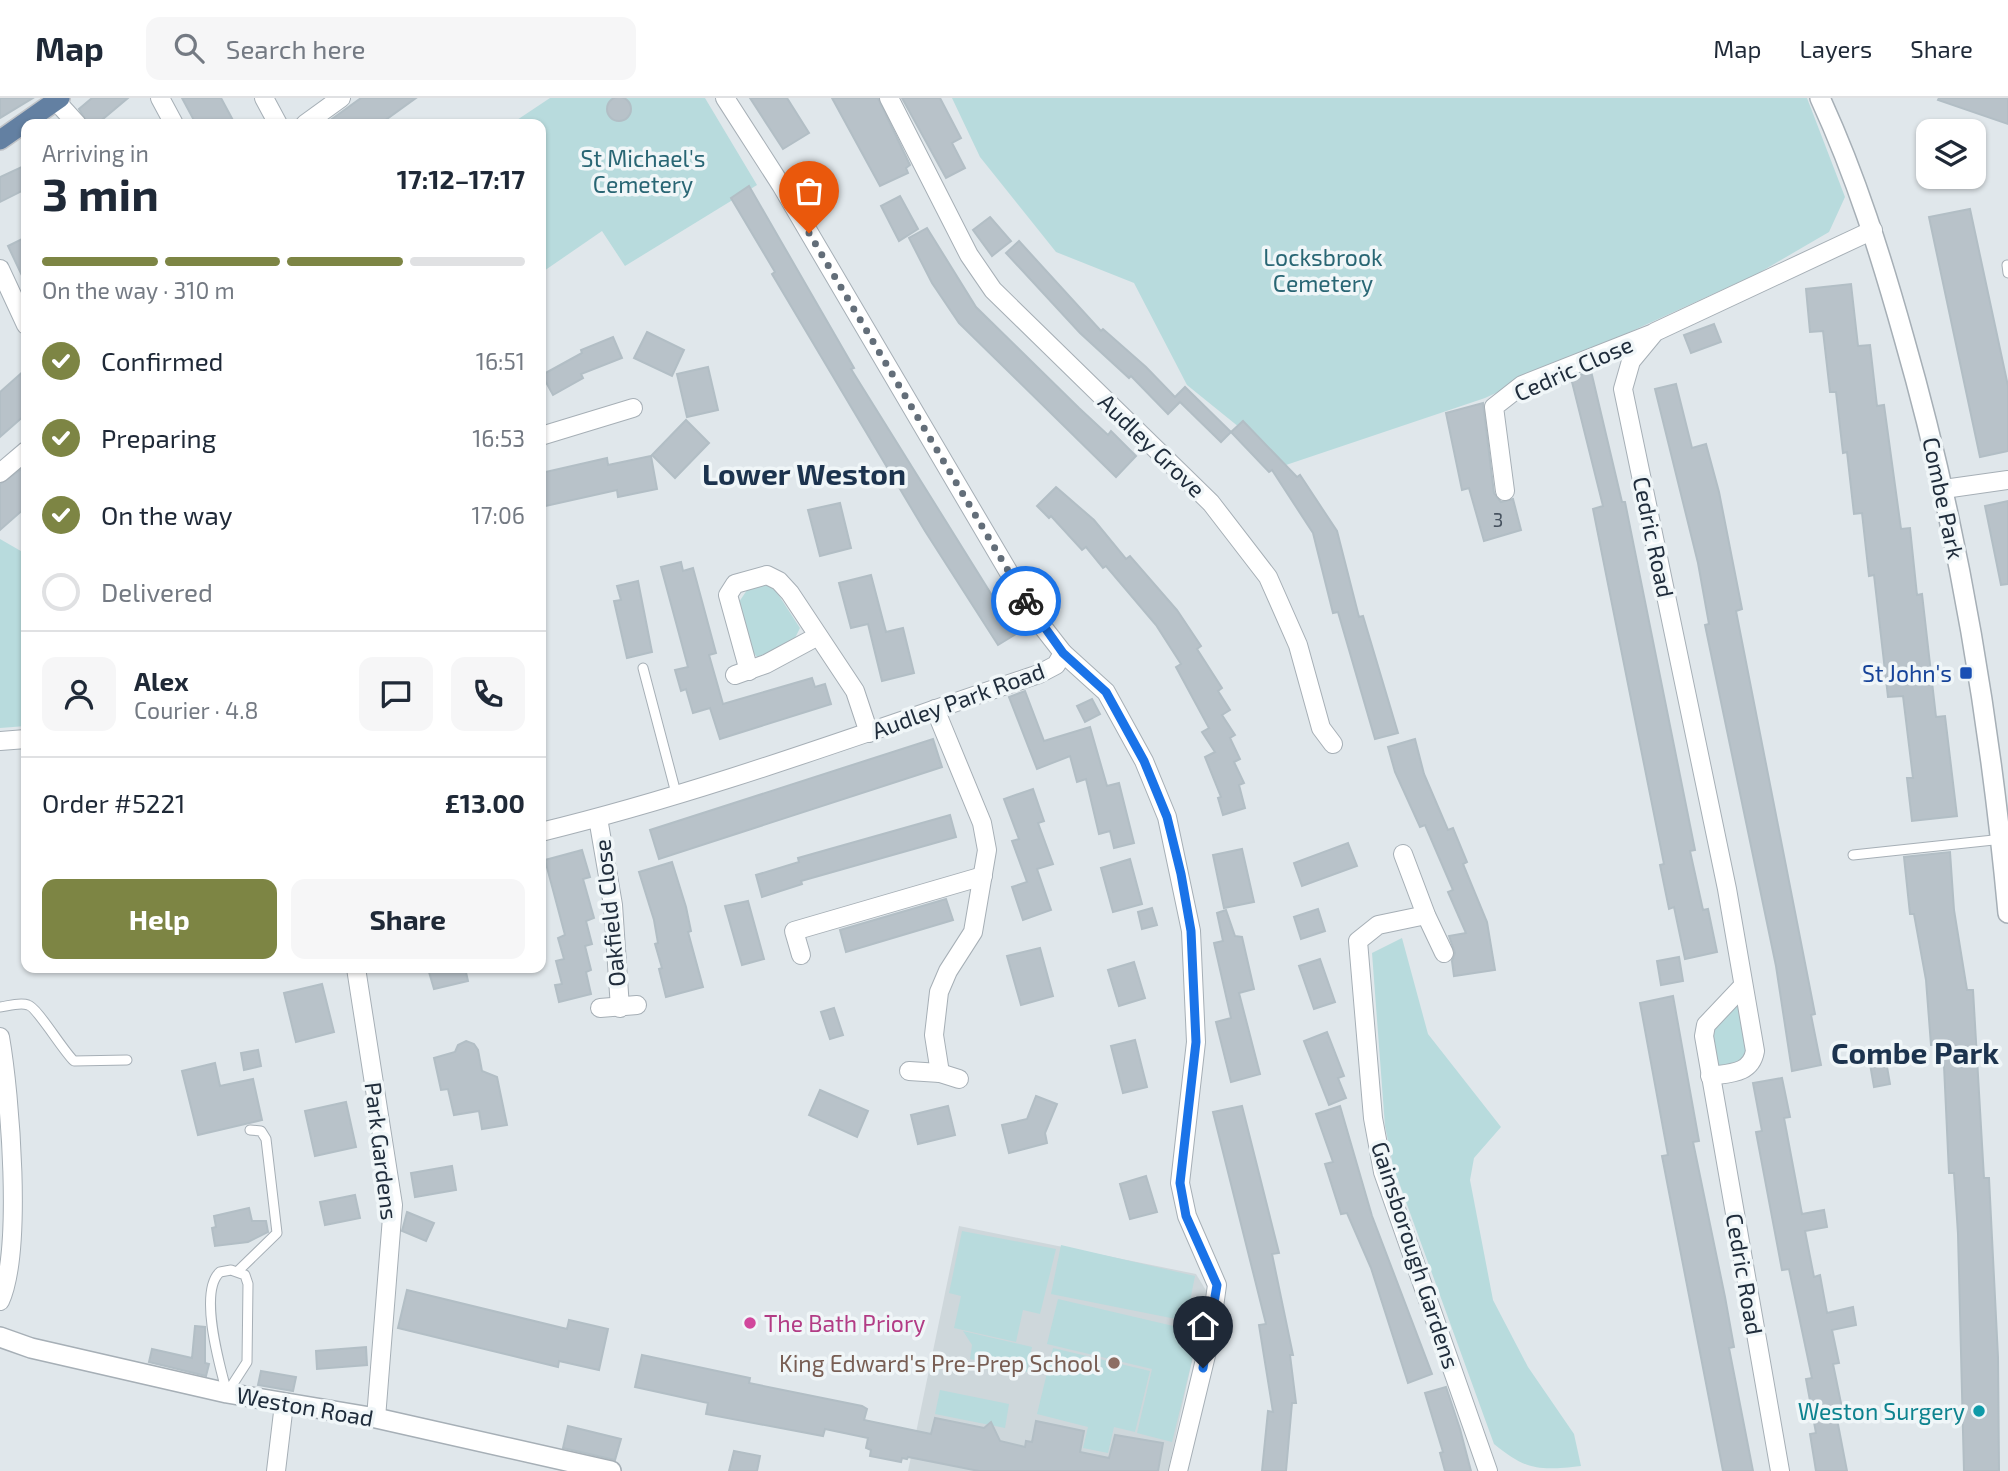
<!DOCTYPE html>
<html lang="en">
<head>
<meta charset="utf-8">
<style>
	body { margin:0; font-family:"Exo 2",sans-serif; background:#f6f6f7; color:#1f2937; height:100vh; display:flex; flex-direction:column; font-size:26px; white-space:nowrap }
	* { box-sizing:border-box; margin:0 }
	p { font-size:23px; color:#747a83 }
	.icon { flex:none; width:38px; height:38px; fill:none; stroke:currentColor; stroke-width:2; stroke-linecap:round; stroke-linejoin:round }
	.map { position:relative; flex:1; overflow:hidden }
	.details { position:absolute; left:21px; top:21px; width:525px; height:854px; display:flex; flex-direction:column; background:#fff; border-radius:14px; box-shadow:0 2px 5px #0004 }
	.details>* { flex:none }
	.buttons { position:absolute; left:1916px; top:21px; display:grid; gap:14px }
	.buttons a { display:grid; place-items:center; width:70px; height:70px; border-radius:14px; background:#fff; box-shadow:0 2px 5px #0004; font-size:35px }
	.pin { position:absolute; display:grid; place-items:center; width:60px; height:60px; color:#fff; margin:-72px -30px; border-radius:50% 50% 50% 0; rotate:-45deg; box-shadow:0 0 7px #0007 }
	.pin .icon { rotate:45deg }
	.courier { position:absolute; display:grid; place-items:center; width:70px; height:70px; margin:-35px; border:5px solid #1a73e8; border-radius:50%; background:#fff; color:#222; box-shadow:0 2px 9px #0007 }
	.headline em { font-style:normal; font-weight:700 }
	.headline div { display:flex; flex-direction:column-reverse }
	.headline { display:flex; align-items:center; justify-content:space-between; height:119px; padding:0 21px }
	h1 { font-size:46px; font-weight:700; line-height:52px }
	.bar { display:grid; grid-template-columns:repeat(4,1fr); gap:10px 7px; align-content:center; height:84px; padding:0 21px }
	.bar i { height:9px; border-radius:5px; background:#e0e1e3 }
	.bar .current { background:#7d8544 }
	.bar p { grid-column:span 4 }
	.line { display:flex; align-items:center; gap:18px; padding:0 21px; border-top:2px solid #e0e1e3 }
	.line div { flex:1 }
	.round { display:grid; place-items:center; flex:none; width:74px; height:74px; border-radius:14px; background:#f6f6f7 }
	ol { padding:0 21px; list-style:none }
	li { display:flex; align-items:center; gap:21px; height:77px }
	li p { margin-inline-start:auto }
	li .icon { padding:7px; border-radius:50%; background:#7d8544; color:#fff; stroke-width:4 }
	li:last-child { color:#747a83 }
	li i { width:38px; height:38px; border:4px solid #e0e1e3; border-radius:50% }
	.primary-button { display:flex; gap:14px; margin-top:auto; padding:14px 21px }
	.primary-button a { flex:1; height:80px; border-radius:14px; background:#7d8544; color:#fff; font-size:28px; font-weight:700; line-height:80px; text-align:center }
	.primary-button a+a { background:#f6f6f7; color:#1f2937 }
	header { display:flex; align-items:center; gap:42px; box-sizing:border-box; height:98px; padding:0 35px; background:#fff; border-bottom:2px solid #e0e1e3 }
	header strong { font-size:33px }
	nav { display:flex; gap:38px; margin-inline-start:auto; font-size:24px }
	.search { width:490px; height:63px; background:#f6f6f7; display:flex; align-items:center; gap:18px; box-sizing:border-box; padding:0 24px; border-radius:14px; color:#747a83; font-size:26px }
	.map>svg:first-child { display:block }
</style>
</head>
<body>
<header>
<strong>Map</strong>
<div class="search"><svg class="icon" aria-label="search" viewBox="0 0 24 24"><circle cx="10" cy="10" r="6"/><path d="M15 15l6 6"/></svg>Search here</div>
<nav><a>Map</a><a>Layers</a><a>Share</a></nav>
</header>
<div class="map">
<svg width="2008" height="1373" viewBox="0 0 2008 1373">
	<rect width="100%" height="100%" fill="#e0e7eb"/>
	<path fill="#ced7db" d="M959,1128l237,48 11,18 -39,179h-260z"/>
	<g fill="#b8dbdd">
		<path d="M550,0h155l52,87 -132,81 -23,-35 -61,42v-149h-30z"/>
		<path d="M952,0h855l38,99 -16,35 -72,42 -272,124 -199,67 -99,-80 -53,-102 -78,-31 -76,-95z"/>
		<path d="M0,441l26,15v172l-26,2z"/>
		<path d="M758,488h11l7,5 24,37 -5,10 -37,20 -8,-9 -13,-44 10,-15z"/>
		<path d="M1402,840l26,96 73,93 -27,31 -4,22 23,120 35,67 46,67 7,32c-43,5 -55,4 -87,-22l-101,-278 -8,-40 -13,-173z"/>
		<path d="M1732,909h8l10,46 -8,12 -22,3 -5,-7 -2,-32z"/>
		<path d="M962,1133l94,18 -16,65 -17,-4 -7,32 -62,-14 7,-32 -12,-3z"/>
		<path d="M1061,1147l134,31 -9,45 -135,-27z"/>
		<path d="M1058,1201l141,33 -27,110 -35,-9 15,-64 -105,-25z"/>
		<path d="M963,1233l69,16 -5,25 -57,-13 2,-14z"/>
		<path d="M1053,1250l97,23 -15,61 -21,-5 -6,26 -25,-5 5,-21 -51,-13z"/>
		<path d="M940,1292l69,14 -4,24 -70,-14z"/>
	</g>
	<g fill="#b8c2c9" stroke="#b2bec5" stroke-width="2">
		<circle cx="619" cy="11" r="12"/>
		<path d="M0,0h33l-33,20z"/>
		<path d="M92,0h36l-31,26h-9l-9,-15z"/>
		<path d="M182,0h39l14,26h-39z"/>
		<path d="M361,0h55l-36,26h-55z"/>
		<path d="M750,0h37l22,35 -26,16z"/>
		<path d="M832,0h46l32,67 -4,3 2,5 -28,13z"/>
		<path d="M902,0h38l21,40 -9,5 13,25 -19,10z"/>
		<path d="M1939,0h69v26l-70,-24z"/>
		<path d="M26,67v24l-26,13v-25z"/>
		<path d="M749,88l105,182 -3,1 165,265 -18,11 -73,-114 -153,-257 3,-2 -44,-74z"/>
		<path d="M900,98l18,33 -19,12 -18,-35z"/>
		<path d="M1970,111l38,177v65l-28,6 -51,-240z"/>
		<path d="M990,119l21,24 -19,15 -19,-26z"/>
		<path d="M927,130l49,79 103,101 29,27 3,-4 25,25 -20,21 -157,-154 -27,-40 -23,-45z"/>
		<path d="M26,139v47l-18,-38z"/>
		<path d="M1019,143l82,90 2,-2 43,38 29,30 10,-10 46,45 -10,10 -41,-40 -12,12 -37,-38 -2,2 -49,-45 -74,-80z"/>
		<path d="M1851,186l7,62 12,-1 7,61 7,-1 17,124 9,-1 7,67 5,-1 14,123 9,-1 12,100 -45,5 -5,-43h6l-10,-82 -15,1 -14,-122 -5,1 -7,-63 -8,1 -7,-62 -4,1 -7,-61h-6l-7,-61 -13,1 -4,-43z"/>
		<path d="M1714,226l7,18 -30,11 -7,-18z"/>
		<path d="M647,234l37,18 -12,26 -38,-18z"/>
		<path d="M613,239l9,21 -41,16 2,4 -30,17 -11,-20 40,-22 -1,-3z"/>
		<path d="M708,269l10,43 -31,7 -10,-43z"/>
		<path d="M26,271v45l-26,23v-45z"/>
		<path d="M1591,273l31,131h3l70,348 -5,1 13,59 5,-1 9,43 -32,7 -11,-52 -5,2 -9,-44 4,-1 -71,-355 10,-3 -32,-128z"/>
		<path d="M1676,286l16,64 14,-4 13,48 23,117 -6,2 79,403 -4,1 10,50 -29,6 -16,-105 -71,-341 4,-1 -11,-61 -43,-174z"/>
		<path d="M1483,305l11,90 7,9 12,-3 8,31 -37,11 -15,-53 -7,2 -16,-77z"/>
		<path d="M686,322l23,23 -34,35 -23,-23z"/>
		<path d="M1243,323l54,56 3,-2 37,56 22,86 4,-1 35,117 -23,6 -37,-127 -5,1 -20,-80 -41,-63 -3,2 -38,-40z"/>
		<path d="M651,358l6,33 -39,8 -1,-7 -76,17v-34l66,-15 1,7z"/>
		<path d="M26,368v41l-26,23v-46z"/>
		<path d="M1056,389l38,33 32,39 4,-3 47,54 24,36 -4,3 25,39 -4,3 12,19 -8,5 13,20 -5,3 10,21 -6,3 10,21 -5,2 6,23 -22,7 -5,-17 3,-1 -16,-40 10,-5 -13,-20 7,-4 -33,-61 5,-3 -25,-39 -50,-59 -3,2 -17,-21 -4,3 -31,-34 -2,2 -12,-12z"/>
		<path d="M2008,403v83l-7,1 -16,-79z"/>
		<path d="M840,405l11,45 -31,8 -12,-46z"/>
		<path d="M681,464l2,9 10,-3 23,85 -7,2 14,49 89,-26 3,9 10,-3 6,20 -111,35 -10,-31 -17,5 -7,-24 -5,2 -6,-21 13,-3 -27,-100z"/>
		<path d="M871,477l15,57 17,-4 11,45 -32,8 -14,-57 -17,4 -12,-45z"/>
		<path d="M638,483l14,71 -25,6 -13,-57 7,-1 -4,-14z"/>
		<path d="M1025,593l19,50 46,-14 17,59 12,-3 15,60 -20,5 -4,-17 -11,3 -13,-55 -9,3 -7,-26 -33,13 -28,-72z"/>
		<path d="M1092,601l8,15 -15,8 -8,-16z"/>
		<path d="M933,641l9,28 -283,92 -9,-29z"/>
		<path d="M1415,641l9,35 24,56 5,-2 14,34 -4,2 24,58 8,48 -41,6 -2,-15 3,-8 -6,-17 17,-3 -18,-41 5,-2 -28,-65 -5,2 -25,-55 -7,-25z"/>
		<path d="M1033,691l11,32 -6,2 15,41 -16,5 14,41 -28,10 -11,-33 15,-5 -15,-41 7,-2 -15,-40z"/>
		<path d="M950,717l6,22 -155,44 1,3 -40,13 -6,-22 43,-13 -1,-4z"/>
		<path d="M1348,745l9,23 -55,20 -8,-23z"/>
		<path d="M1242,751l12,53 -30,6 -11,-53z"/>
		<path d="M582,752l8,27 -7,2 11,39 -8,3 6,23 -7,2 6,24 -5,2 5,22 -32,8 -4,-17 7,-1 -6,-23 8,-2 -6,-21 7,-3 -20,-75z"/>
		<path d="M1950,754l4,58 13,80h6l11,188h5l9,179 1,114h-35l-6,-237 -4,-61h-5l-6,-129 -12,1 -5,-65 -12,-66h-4l-6,-57z"/>
		<path d="M1130,761l12,45 -29,8 -12,-44z"/>
		<path d="M672,764l14,45 5,24 -3,1 15,55 -37,10 -7,-28 3,-1 -7,-24 3,-1 -4,-23 -15,-48z"/>
		<path d="M946,801l7,21 -107,32 -6,-22z"/>
		<path d="M748,803l16,58 -22,6 -17,-59z"/>
		<path d="M1152,810l5,17 -15,4 -4,-17z"/>
		<path d="M1318,811l7,22 -24,8 -7,-22z"/>
		<path d="M1226,812l9,26 7,1 12,52 -15,4 21,81 -29,8 -15,-60 15,-4 -17,-75 9,-2 -6,-28z"/>
		<path d="M1040,850l13,48 -32,9 -14,-49z"/>
		<path d="M1679,859l4,24 -22,4 -4,-24z"/>
		<path d="M1320,861l15,43 -21,7 -15,-43z"/>
		<path d="M1134,864l11,36 -26,8 -11,-36z"/>
		<path d="M448,870h17l3,13 -34,8 -5,-17z"/>
		<path d="M322,886l12,48 -38,10 -12,-49z"/>
		<path d="M1673,898l26,145 -6,1 32,155 9,50 -5,1 24,123h-30l-61,-315 6,-1 -28,-152z"/>
		<path d="M834,910l9,27 -13,4 -9,-27z"/>
		<path d="M1327,934l17,44 -6,2 8,20 -17,7 -25,-64z"/>
		<path d="M1135,942l12,47 -24,6 -12,-47z"/>
		<path d="M466,943l8,3 4,6 4,21 15,6 10,48 -25,4 -3,-18 -25,4 -6,-26 -7,1 -7,-32 21,-6 3,-7z"/>
		<path d="M258,952l3,16 -17,4 -3,-17z"/>
		<path d="M1886,963l4,23 -16,3 -4,-23z"/>
		<path d="M215,965l5,23 33,-7 9,41 -64,15 -16,-64z"/>
		<path d="M1782,980l8,39 -6,1 18,96 22,-4 3,17 -22,4 9,46 6,-2 7,38 26,-6 3,18 -24,5 7,33 -6,1 10,49 -7,1 11,57h-31l-6,-37 6,-1 -10,-54 6,-1 -23,-109 -7,1 -26,-138 6,-1 -9,-48z"/>
		<path d="M820,992l48,21 -11,26 -48,-22z"/>
		<path d="M1036,998l21,8 -12,29 2,10 -38,10 -7,-28 25,-6z"/>
		<path d="M346,1004l10,45 -41,9 -10,-45z"/>
		<path d="M948,1008l7,29 -37,9 -7,-29z"/>
		<path d="M1242,1008l37,147 -7,1 21,101h-3l6,48h-4l-6,68h-24l6,-60 5,1 -14,-87 7,-1 -53,-212z"/>
		<path d="M1340,1008l32,110 60,158 -24,9 -37,-115 -24,-55 -6,1 -16,-50 8,-2 -17,-48z"/>
		<path d="M452,1068l4,24 -41,7 -4,-24z"/>
		<path d="M1146,1078l11,36 -27,7 -10,-35z"/>
		<path d="M355,1097l5,23 -35,7 -5,-23z"/>
		<path d="M249,1110l3,13h14l2,11 -20,10 -33,4 -3,-18 4,-1 -2,-11z"/>
		<path d="M407,1114l27,11 -8,18 -24,-10z"/>
		<path d="M407,1192l160,39 2,-9 39,9 -9,41 -40,-9 -1,6 -160,-39z"/>
		<path d="M195,1228l10,1v36l4,1 -3,12 -57,-14 3,-13 40,9z"/>
		<path d="M366,1249l1,18 -50,4 -1,-18z"/>
		<path d="M642,1257l108,23 -1,5 113,23 5,3 -3,11 67,14 4,-16 49,10 7,-6 9,19 25,6 1,-6 6,1 4,-21 48,10 -4,21 29,6 6,-23 48,8 -5,28h-179l-71,-14 -1,2 -5,-1 -1,4 -31,-6 1,-6 -5,-2 2,-10 -43,-9 -2,7 -117,-22 2,-11 -73,-16z"/>
		<path d="M261,1273l35,6 -3,14 -35,-6z"/>
		<path d="M1446,1289l14,42 11,42h-26l-5,-18 3,-1 -18,-59z"/>
		<path d="M568,1328l53,13 -6,21 -52,-12z"/>
		<path d="M734,1353l26,5 -3,15h-28z"/>
	</g>
	<g fill="none" stroke-linecap="round" stroke-linejoin="round">
		<g stroke="#a6afb6" stroke-width="11">
			<g id="service">
				<path d="M2007,167l1,8"/>
				<path d="M643,570l33,125"/>
				<path d="M1853,757l150,-16"/>
				<path d="M0,909c8,-1 20,-5 28,-2 9,2 35,46 46,56l53,-1"/>
				<path d="M231,1172l14,5 3,9 -1,78 -20,31c-7,-26 -29,-102 -7,-121z"/>
				<path d="M238,1173l39,-38 -11,-94 -5,-8 -11,-1"/>
			</g>
		</g>
		<g stroke="#a6afb6" stroke-width="20">
			<g id="minor">
				<path d="M160,0l14,26"/>
				<path d="M264,0l14,26"/>
				<path d="M725,0l56,87 254,432 28,36"/>
				<path d="M889,0l80,157 24,35 218,213 57,74 30,68 23,83 12,16"/>
				<path d="M56,3l21,23"/>
				<path d="M305,26l36,-26"/>
				<path d="M0,171l26,56"/>
				<path d="M541,338l92,-28"/>
				<path d="M0,375l26,-22"/>
				<path d="M1944,391l64,-9"/>
				<path d="M1505,393l-11,-84 28,-22 129,-51"/>
				<path d="M749,573l-21,-76 7,-11 32,-9 12,6 11,12 65,98 14,42"/>
				<path d="M735,577l31,-11 52,-28"/>
				<path d="M935,611l47,114 5,27 -14,82 -25,39 -9,21 -5,43 6,38"/>
				<path d="M0,643l26,-2"/>
				<path d="M598,720l15,87 7,103"/>
				<path d="M541,734c169,-41 333,-103 498,-158l17,-9 7,-12 43,39 38,69 23,56 24,114 5,111 -16,141 7,33 30,69 -8,58 -31,128"/>
				<path d="M1403,756l23,61 18,38"/>
				<path d="M1426,817l-48,10 -20,16 15,177 10,54 105,299"/>
				<path d="M801,857l-7,-24 189,-55"/>
				<path d="M356,870l37,237 -17,213"/>
				<path d="M1742,889l-36,38 -2,11 76,435"/>
				<path d="M600,910l37,-3"/>
				<path d="M0,939c10,57 23,214 0,264"/>
				<path d="M909,973l31,2 19,6"/>
				<path d="M1710,978c20,-3 41,-2 45,-25l-28,-162 -104,-500 8,-28 24,-29 218,-102"/>
				<path d="M276,1373l8,-67"/>
			</g>
		</g>
		<g stroke="#a6afb6" stroke-width="22">
			<g id="tertiary">
				<path d="M1820,0c36,78 61,158 84,240 54,188 86,381 104,575"/>
				<path d="M0,1239l31,11 196,45 149,25 235,53"/>
			</g>
		</g>
		<g stroke="#c1c4c8" stroke-width="22">
			<path id="primary" d="M0,42l60,-42"/>
		</g>
		<use href="#service" stroke="#fff" stroke-width="9"/>
		<use href="#minor" stroke="#fff" stroke-width="18"/>
		<use href="#tertiary" stroke="#fff" stroke-width="19"/>
		<use href="#primary" stroke="#6380a2" stroke-width="19"/>
	</g>
	<g fill="none" stroke-linecap="round" stroke-linejoin="round">
		<path stroke="#636e79" stroke-width="7" stroke-dasharray="0 12.6" d="M809,135l217,368"/>
		<path stroke="#1a73e8" stroke-width="9" d="M1026,503l37,52 43,39 38,69 23,56 14,57 10,57 5,111 -16,141 6,33 31,69 -14,83"/>
	</g>
	<rect fill="#1a4fb4" stroke="#f0f6f8" stroke-width="2.5" x="1959" y="568" width="14" height="14" rx="3.5"/>
	<circle fill="#d1479c" stroke="#f0f6f8" stroke-width="2.5" cx="750" cy="1225" r="7"/>
	<circle fill="#8d6e63" stroke="#f0f6f8" stroke-width="2.5" cx="1114" cy="1265" r="7"/>
	<circle fill="#0f9aa8" stroke="#f0f6f8" stroke-width="2.5" cx="1979" cy="1313" r="7"/>
	<g text-anchor="middle" dominant-baseline="central" stroke-width="7" stroke-linejoin="round" paint-order="stroke">
		<g font-size="19" fill="#46525f">
			<text x="1498" y="421">3</text>
		</g>
		<g font-size="23" fill="#296674" stroke="#f0f6f8">
			<text x="643" y="60">St Michael's<tspan x="643" dy="26">Cemetery</tspan></text>
			<text x="1323" y="159">Locksbrook<tspan x="1323" dy="26">Cemetery</tspan></text>
		</g>
		<g font-size="23" fill="#202d3c" stroke="#f0f6f8">
			<text transform="translate(1573 270) rotate(-24)">Cedric Close</text>
			<text transform="translate(1152 347) rotate(44)">Audley Grove</text>
			<text transform="translate(1944 400) rotate(78)">Combe Park</text>
			<text transform="translate(1654 439) rotate(78)">Cedric Road</text>
			<text transform="translate(958 602) rotate(-20)">Audley Park Road</text>
			<text transform="translate(609 815) rotate(-96)">Oakfield Close</text>
			<text transform="translate(382 1053) rotate(83)">Park Gardens</text>
			<text transform="translate(1416 1157) rotate(72)">Gainsborough Gardens</text>
			<text transform="translate(1745 1176) rotate(80)">Cedric Road</text>
			<text transform="translate(305 1308) rotate(10)">Weston Road</text>
		</g>
		<g font-size="23" fill="#164399" stroke="#f0f6f8" text-anchor="end">
			<text x="1952" y="575">St John's</text>
		</g>
		<g font-size="23" fill="#b23c85" stroke="#f0f6f8" text-anchor="start">
			<text x="764" y="1225">The Bath Priory</text>
		</g>
		<g font-size="23" fill="#785e54" stroke="#f0f6f8" text-anchor="end">
			<text x="1100" y="1265">King Edward's Pre-Prep School</text>
		</g>
		<g font-size="23" fill="#0d838f" stroke="#f0f6f8" text-anchor="end">
			<text x="1965" y="1313">Weston Surgery</text>
		</g>
		<g font-size="30" font-weight="bold" fill="#1c334e" stroke="#f0f6f8">
			<text x="804" y="375">Lower Weston</text>
			<text x="1915" y="954">Combe Park</text>
		</g>
	</g>
</svg>
<div class="buttons">
<a><svg class="icon" aria-label="layers" viewBox="0 0 24 24"><path d="M12 4l9 5-9 5-9-5zM3 14l9 5 9-5"/></svg></a>
</div>
<div class="pin" style="left:809px;top:135px;background:#ea580c"><svg class="icon" aria-label="bag" viewBox="0 0 24 24"><path d="M5 8h14l-1 12H6zM9 8a3 3 0 0 1 6 0"/></svg></div>
<div class="pin" style="left:1203px;top:1270px;background:#1f2937"><svg class="icon" aria-label="home" viewBox="0 0 24 24"><path d="M3 11l9-7 9 7M6 9v11h12V9"/></svg></div>
<div class="courier" style="left:1026px;top:503px"><svg class="icon" aria-label="bike" viewBox="0 0 24 24"><circle cx="6" cy="16" r="4"/><circle cx="18" cy="16" r="4"/><path d="M6 16l4-8h5l3 8M10 8l3 8H6M13 5h3"/></svg></div>
<section class="details">
<div class="headline"><div><h1>3 min</h1><p>Arriving in</p></div><em>17:12–17:17</em></div>
<div class="bar"><i class="current"></i><i class="current"></i><i class="current"></i><i></i><p>On the way · 310 m</p></div>
<ol>
<li><svg class="icon" aria-label="check" viewBox="0 0 24 24"><path d="M5 12l5 5 9-10"/></svg>Confirmed<p>16:51</p></li>
<li><svg class="icon" aria-label="check" viewBox="0 0 24 24"><path d="M5 12l5 5 9-10"/></svg>Preparing<p>16:53</p></li>
<li><svg class="icon" aria-label="check" viewBox="0 0 24 24"><path d="M5 12l5 5 9-10"/></svg>On the way<p>17:06</p></li>
<li><i></i>Delivered</li>
</ol>
<div class="line" style="height:126px"><a class="round"><svg class="icon" aria-label="person" viewBox="0 0 24 24"><circle cx="12" cy="8" r="4"/><path d="M4 21q1-7 8-7t8 7"/></svg></a><div><b>Alex</b><p>Courier · 4.8</p></div><a class="round"><svg class="icon" aria-label="chat" viewBox="0 0 24 24"><path d="M4 5h16v11H9l-5 4z"/></svg></a><a class="round"><svg class="icon" aria-label="phone" viewBox="0 0 24 24"><path d="M5 4h4l2 5-3 2q2 4 5 5l2-3 5 2v4C11 20 4 13 5 4z"/></svg></a></div>
<div class="line" style="height:91px"><div>Order #5221</div><b>£13.00</b></div>
<div class="primary-button"><a>Help</a><a>Share</a></div>
</section>
</div>
</body>
</html>
